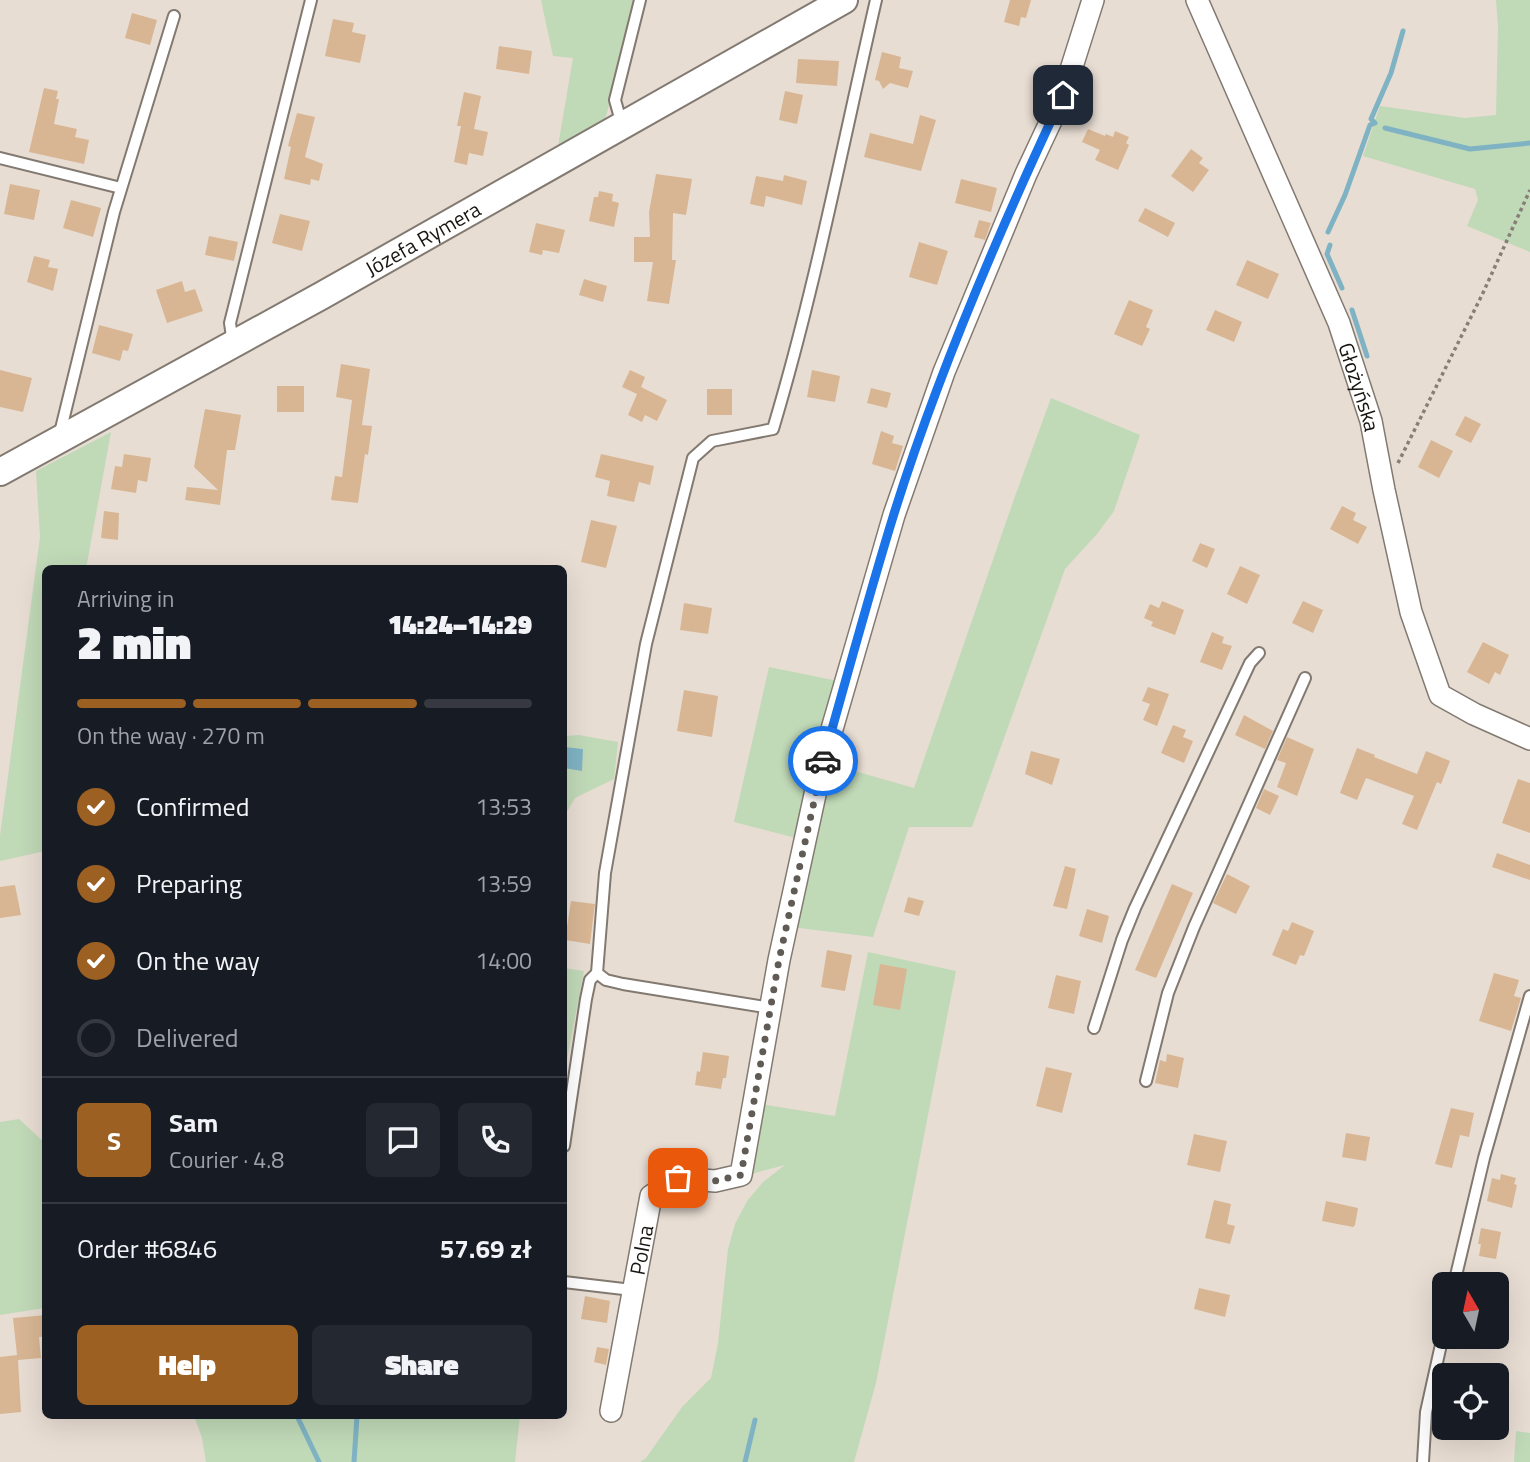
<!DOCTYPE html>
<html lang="en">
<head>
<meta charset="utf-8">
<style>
	body { margin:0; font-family:"Titillium Web",sans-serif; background:#242831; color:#f1f3f6; height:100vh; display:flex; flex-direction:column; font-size:26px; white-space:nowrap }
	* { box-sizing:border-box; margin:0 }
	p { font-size:23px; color:#9ea1a6 }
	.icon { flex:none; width:38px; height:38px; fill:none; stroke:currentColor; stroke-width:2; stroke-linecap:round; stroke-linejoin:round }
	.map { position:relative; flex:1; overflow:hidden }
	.panel { position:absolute; left:42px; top:565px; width:525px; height:854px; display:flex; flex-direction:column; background:#171b24; border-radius:10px; box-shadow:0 7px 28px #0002 }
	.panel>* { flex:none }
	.needle { width:46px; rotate:351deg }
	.fabs { position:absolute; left:1432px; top:1272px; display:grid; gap:14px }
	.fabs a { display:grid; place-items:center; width:77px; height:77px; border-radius:10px; background:#171b24; box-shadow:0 7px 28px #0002; font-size:35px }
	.pin { position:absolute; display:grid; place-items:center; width:60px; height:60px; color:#fff; margin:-30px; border-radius:14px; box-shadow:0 4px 10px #0006 }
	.courier { position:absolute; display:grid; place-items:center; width:70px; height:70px; margin:-35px; border:5px solid #1a73e8; border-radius:50%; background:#fff; color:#222; box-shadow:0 2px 9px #0007 }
	.headline em { font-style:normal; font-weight:800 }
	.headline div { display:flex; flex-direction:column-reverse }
	.headline { display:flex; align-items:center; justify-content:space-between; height:119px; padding:0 35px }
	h1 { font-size:46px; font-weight:800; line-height:52px }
	.bar { display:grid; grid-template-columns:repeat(4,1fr); gap:10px 7px; align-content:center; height:84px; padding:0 35px }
	.bar i { height:9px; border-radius:5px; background:#363941 }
	.bar .active { background:#9c6022 }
	.bar p { grid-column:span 4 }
	.line { display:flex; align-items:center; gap:18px; padding:0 35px; border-top:2px solid #363941 }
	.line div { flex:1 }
	.round { display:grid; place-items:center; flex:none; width:74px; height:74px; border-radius:10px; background:#242831 }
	ol { padding:0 35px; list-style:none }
	li { display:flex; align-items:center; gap:21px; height:77px }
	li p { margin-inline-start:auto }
	li .icon { padding:7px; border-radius:50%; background:#9c6022; color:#fff; stroke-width:4 }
	li:last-child { color:#9ea1a6 }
	li i { width:38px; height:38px; border:4px solid #363941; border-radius:50% }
	.primary-button { display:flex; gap:14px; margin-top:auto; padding:14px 35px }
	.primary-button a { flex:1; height:80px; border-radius:10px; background:#9c6022; color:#fff; font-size:28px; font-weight:800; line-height:80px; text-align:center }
	.primary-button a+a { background:#242831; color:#f1f3f6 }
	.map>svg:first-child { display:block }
</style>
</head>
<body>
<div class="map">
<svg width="1530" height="1462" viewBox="0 0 1530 1462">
	<rect width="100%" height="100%" fill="#e8ddd3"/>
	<g fill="#c0d9b7">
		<path d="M541,0h98l-35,123 -46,23 15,-88 -20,-2z"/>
		<path d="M1496,0h34v252l-63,-26 11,-26 -3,-11 -112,-33 17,-50 85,12 31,-3 2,-89z"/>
		<path d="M1051,398l89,37 -26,76 -17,23 -32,35 -93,258h-63l-36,110 -82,-10 39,-163 84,24 100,-289z"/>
		<path d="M111,432l-25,137h-40l-1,282 -45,10v-25l40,-299 -4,-66z"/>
		<path d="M769,667l69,14 -38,158 -66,-17z"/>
		<path d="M579,735l39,7 -4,37 -39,19 -7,12 -4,4v-78z"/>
		<path d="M868,952l88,19 -80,412 -22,79h-214l6,-4 36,-51 29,-29 7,-35 10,-94 7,-25 12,-23 16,-19 22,-17 -38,10 14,-71 74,12z"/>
		<path d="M564,968l20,3 -20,104z"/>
		<path d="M19,1119l26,24v165l-45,7v-193z"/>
		<path d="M194,1416h326l-5,46h-309l-4,-24z"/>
		<path d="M1516,1431l14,2v29h-16z"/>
	</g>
	<path fill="#7fb3c4" d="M564,747l19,2 -1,22 -18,-3z"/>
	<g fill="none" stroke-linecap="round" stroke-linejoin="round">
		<g stroke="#7fb3c4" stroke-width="5">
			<path d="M1385,128l85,21 60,-6"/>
			<path d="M1328,232l17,-37 25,-70 5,-2 -4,-4 20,-46 12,-42"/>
			<path d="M1330,245l-3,9 15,34"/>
			<path d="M1352,310l15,46"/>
			<path d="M297,1416l22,46"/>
			<path d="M354,1462l3,-46"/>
			<path d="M745,1462l10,-42"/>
		</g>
	</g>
	<g fill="#d8b694">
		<path d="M1010,0h21l-5,18 -5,-1 -2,9 -15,-4z"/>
		<path d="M132,13l25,7 -7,25 -25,-7z"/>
		<path d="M333,19l21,4 -2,9 14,3 -6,28 -35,-7z"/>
		<path d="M499,46l33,5 -3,23 -33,-5z"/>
		<path d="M882,52l19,5 -2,11 14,3 -5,17 -18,-5 -7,6 -4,-8 -4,-1z"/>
		<path d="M798,59l41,2 -2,25 -41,-3z"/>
		<path d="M44,88l14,3 -2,8h3l-5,25 23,5 -2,8 14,3 -5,24 -55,-12z"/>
		<path d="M785,91l18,4 -6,29 -18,-4z"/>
		<path d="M464,92l17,4 -7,33 14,3 -5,24 -14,-3 -2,12 -13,-3 7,-36h-4z"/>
		<path d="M297,113l18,4 -10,40 18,7 -4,17 -8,-2 -1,6 -26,-6 7,-32 -3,-1z"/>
		<path d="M920,115l16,5 -15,51 -57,-14 6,-24 43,11z"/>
		<path d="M1088,129l17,7 1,-2 7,3 2,-6 14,6 -3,6 3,2 -11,25 -23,-10 5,-10 -18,-8z"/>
		<path d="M1191,149l12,9 -4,5 10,7 -16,22 -22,-16z"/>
		<path d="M656,174l36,5 -6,36 -13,-2 -1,47h4l-7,44 -22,-3 6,-39h-19v-25h16l-1,-25z"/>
		<path d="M784,175l23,6 -5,24 -36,-9 -2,11 -14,-3 6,-28 27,5z"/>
		<path d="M961,179l36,9 -6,24 -36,-9z"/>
		<path d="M10,184l30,6 -6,30 -30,-6z"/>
		<path d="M599,191l14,3 -1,7 7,2 -5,24 -25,-6 5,-24h4z"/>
		<path d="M71,200l30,8 -8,29 -30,-9z"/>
		<path d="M1145,208l30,15 -7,14 -30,-16z"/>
		<path d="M280,214l30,7 -8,30 -30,-8z"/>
		<path d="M979,220l12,3 -6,17 -11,-3z"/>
		<path d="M536,223l29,7 -6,23 -16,-3 -1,5 -13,-3z"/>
		<path d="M209,236l29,6 -4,19 -29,-6z"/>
		<path d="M919,242l29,9 -11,34 -28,-8z"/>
		<path d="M34,256l16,4 -2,7 10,2 -5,22 -26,-9z"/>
		<path d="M1247,260l32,14 -11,25 -32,-14z"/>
		<path d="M584,279l23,7 -4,16 -24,-7z"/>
		<path d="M182,281l3,11 10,-3 8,22 -36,12 -11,-33z"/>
		<path d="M1129,300l24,10 -7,17 4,2 -8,17 -28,-12z"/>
		<path d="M1215,310l27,12 -8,20 -28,-12z"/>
		<path d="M99,325l34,9 -5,17 -5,-1 -3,11 -28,-8z"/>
		<path d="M341,364l29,5 -8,56 10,1 -4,29 -3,-1 -7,49 -27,-3 4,-24 7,1 10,-77 -16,-3z"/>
		<path d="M0,370l32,8 -9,34 -23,-5z"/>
		<path d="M630,370l15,7 -4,10 26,13 -10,21 -12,-6 -3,7 -14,-7 9,-21 -15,-7z"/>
		<path d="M812,370l28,6 -5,26 -28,-5z"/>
		<rect x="277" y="386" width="27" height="26"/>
		<path d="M871,388l20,5 -4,15 -20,-5z"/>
		<rect x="707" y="389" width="25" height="26"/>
		<path d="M205,409l36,6 -6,35h-8l-7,55 -35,-5 2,-13 31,3 -24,-23z"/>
		<path d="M1465,416l16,8 -10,19 -16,-8z"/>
		<path d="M881,431l13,5 -2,7 11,3 -8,25 -23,-7z"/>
		<path d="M1431,440l22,11 -14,27 -21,-11z"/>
		<path d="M124,454l27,4 -4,24 -9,-2 -2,13 -25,-4 4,-23 7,1z"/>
		<path d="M601,454l53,12 -4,19 -11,-3 -5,20 -27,-6 3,-15 -15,-4z"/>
		<path d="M1342,506l14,7 -3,7 14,7 -9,17 -28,-15z"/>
		<path d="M104,511l15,2 -1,27 -17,-2z"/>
		<path d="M591,520l26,6 -11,42 -25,-6z"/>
		<path d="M1200,543l15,6 -8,19 -15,-7z"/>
		<path d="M1240,566l20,9 -13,29 -20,-10z"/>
		<path d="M1162,601l22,9 -9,25 -24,-9 2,-4 -9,-4 6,-14 9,4z"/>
		<path d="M1303,601l20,9 -10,23 -21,-10z"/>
		<path d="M684,603l28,5 -4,26 -28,-4z"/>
		<path d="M1212,632l12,5 -2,6 10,3 -10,24 -22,-8z"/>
		<path d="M1483,642l26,13 -9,20 -5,-3 -6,12 -22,-12z"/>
		<path d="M1148,687l21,7 -12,32 -14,-6 7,-16 -8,-3z"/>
		<path d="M684,690l34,6 -6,41 -35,-6z"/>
		<path d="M1244,715l29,16 -8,18 -30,-14z"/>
		<path d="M1173,725l13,5 -3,7 10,4 -9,22 -23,-10z"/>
		<path d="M1287,737l27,12 -17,47 -20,-9 9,-24 -9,-3z"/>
		<path d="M1357,748l18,7 -1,2 43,17 9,-23 24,10 -9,23 -4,-2 -20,48 -15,-6 12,-28 -48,-18 -9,22 -17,-7z"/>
		<path d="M1031,751l29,8 -8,26 -27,-11z"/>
		<path d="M1518,779l12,4v50l-28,-10z"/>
		<path d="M1264,789l15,7 -9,19 -14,-7z"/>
		<path d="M1497,853l33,12v15l-38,-13z"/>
		<path d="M1065,866l11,3 -9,40 -14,-3z"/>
		<path d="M1227,874l23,12 -14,28 -23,-11z"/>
		<path d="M1172,884l21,9 -37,85 -21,-8z"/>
		<path d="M15,885l6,30 -21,3v-31z"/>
		<path d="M908,897l16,4 -5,15 -15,-4z"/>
		<path d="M571,901l24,3 -5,40 -25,-4z"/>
		<path d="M1087,909l22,7 -7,27 -23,-7z"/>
		<path d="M1292,922l22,9 -10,25 -4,-1 -4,10 -24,-10 11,-26 5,2z"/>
		<path d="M827,950l25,5 -7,36 -24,-4z"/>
		<path d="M880,964l27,5 -7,41 -27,-5z"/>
		<path d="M1494,973l25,7 -5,16 7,2 -10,33 -32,-10z"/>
		<path d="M1056,975l25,6 -7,33 -26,-6z"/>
		<path d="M703,1052l26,4 -3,22h-3l-2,11 -26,-4 2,-14 3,1z"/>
		<path d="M1167,1054l17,4 -6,30 -23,-5 5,-23 6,2z"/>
		<path d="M1046,1067l26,6 -10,40 -26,-7z"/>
		<path d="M1451,1108l23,5 -5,24 -9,-2 -8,33 -17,-4z"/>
		<path d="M1346,1133l24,4 -4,24 -24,-4z"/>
		<path d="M1194,1134l33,7 -7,31 -33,-7z"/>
		<path d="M1501,1174l15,4 -2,6 3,1 -5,23 -25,-7 5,-23 8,2z"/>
		<path d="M1214,1200l17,4 -4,20 8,2 -5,18 -25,-6z"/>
		<path d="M1326,1201l32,7 -3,17 -2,2 -31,-6z"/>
		<path d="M1481,1228l20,4 -5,27 -17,-3 2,-12h-3z"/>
		<path d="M1199,1288l31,7 -5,22 -31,-8z"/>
		<path d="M585,1296l25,5 -3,22 -26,-4z"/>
		<path d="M46,1315v21l-7,1 2,21 -23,2 3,52 -21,2v-57l17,-2 -4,-37z"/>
		<path d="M597,1347l12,2 -3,16 -12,-3z"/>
	</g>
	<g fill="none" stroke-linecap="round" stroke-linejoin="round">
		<g stroke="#827970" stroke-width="14">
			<g id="service">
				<path d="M622,125l-7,-25 25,-100"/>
				<path d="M0,158l121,30"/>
				<path d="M233,344l-3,-21 81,-323"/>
				<path d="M59,437l55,-225 60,-196"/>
				<path d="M771,1008l-148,-24 -17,-4 -9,-7 8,-100 41,-229 47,-186 19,-17 61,-12c42,-140 70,-286 103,-429"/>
				<path d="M1094,1028l28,-88 13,-32 115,-245 9,-10"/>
				<path d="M1146,1081l22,-88 26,-66 111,-249"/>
				<path d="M564,1146l22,-147 4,-19 7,-7"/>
				<path d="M564,1282l68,8"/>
				<path d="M1454,1284l30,-126 46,-162"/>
				<path d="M1423,1462l3,-50 18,-81"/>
			</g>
		</g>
		<g stroke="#827970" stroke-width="24">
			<g id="minor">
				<path id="s1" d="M1197,0l142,323 32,98 13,69 27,122 29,83 34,19 56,25"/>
				<path id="s2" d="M611,1411l40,-215 27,-18 37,3 26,-6 38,-215 42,-193 73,-252 50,-143 82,-198 37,-79 30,-95"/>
			</g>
		</g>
		<g stroke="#827970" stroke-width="30">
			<g id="tertiary">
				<path id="s3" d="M0,472l321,-176 523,-296"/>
			</g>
		</g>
		<path stroke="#867e77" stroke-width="3.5" stroke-dasharray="3.5 3.5" stroke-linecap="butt" d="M1398,463l84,-168 48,-105"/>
		<use href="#service" stroke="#fff" stroke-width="10"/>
		<use href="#minor" stroke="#fff" stroke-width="21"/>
		<use href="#tertiary" stroke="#fff" stroke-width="26"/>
	</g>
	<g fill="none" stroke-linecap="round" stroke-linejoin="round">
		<path stroke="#615b55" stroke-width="7" stroke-dasharray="0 12.6" d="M678,1178l37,3 26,-6 38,-215 44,-199"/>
		<path stroke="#1a73e8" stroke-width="9" d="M823,761c23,-81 45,-163 70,-244 44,-142 107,-288 170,-422"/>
	</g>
	<g text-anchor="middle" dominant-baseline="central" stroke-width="5" stroke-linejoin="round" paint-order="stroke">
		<g font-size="21" fill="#181511" stroke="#e8ddd3">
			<text stroke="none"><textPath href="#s3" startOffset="483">Józefa Rymera</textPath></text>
			<text stroke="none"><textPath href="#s1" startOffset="420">Głożyńska</textPath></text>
			<text stroke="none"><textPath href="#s2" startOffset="164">Polna</textPath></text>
		</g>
	</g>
</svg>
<div class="fabs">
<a><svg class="needle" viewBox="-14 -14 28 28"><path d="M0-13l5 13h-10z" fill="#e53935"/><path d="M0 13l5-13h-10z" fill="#9ea1a6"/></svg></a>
<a><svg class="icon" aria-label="locate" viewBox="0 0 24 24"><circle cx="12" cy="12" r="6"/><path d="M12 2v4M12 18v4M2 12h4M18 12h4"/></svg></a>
</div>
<div class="pin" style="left:678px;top:1178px;background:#ea580c"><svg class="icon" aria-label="bag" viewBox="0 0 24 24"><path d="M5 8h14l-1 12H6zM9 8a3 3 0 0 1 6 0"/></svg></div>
<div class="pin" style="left:1063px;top:95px;background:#1f2937"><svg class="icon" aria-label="home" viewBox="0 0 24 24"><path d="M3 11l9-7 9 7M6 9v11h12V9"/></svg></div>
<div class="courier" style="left:823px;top:761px"><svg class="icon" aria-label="car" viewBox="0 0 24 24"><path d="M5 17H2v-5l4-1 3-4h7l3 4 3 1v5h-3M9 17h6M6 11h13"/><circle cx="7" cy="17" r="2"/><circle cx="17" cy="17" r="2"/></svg></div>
<section class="panel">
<div class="headline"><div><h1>2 min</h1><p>Arriving in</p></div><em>14:24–14:29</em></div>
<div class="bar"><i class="active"></i><i class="active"></i><i class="active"></i><i></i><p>On the way · 270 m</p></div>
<ol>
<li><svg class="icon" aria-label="check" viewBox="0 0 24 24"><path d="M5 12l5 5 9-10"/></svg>Confirmed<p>13:53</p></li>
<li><svg class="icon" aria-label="check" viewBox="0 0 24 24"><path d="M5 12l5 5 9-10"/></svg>Preparing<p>13:59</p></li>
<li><svg class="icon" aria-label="check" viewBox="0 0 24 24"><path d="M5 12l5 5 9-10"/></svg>On the way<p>14:00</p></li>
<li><i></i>Delivered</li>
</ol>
<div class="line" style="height:126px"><b class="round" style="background:#9c6022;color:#fff">S</b><div><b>Sam</b><p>Courier · 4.8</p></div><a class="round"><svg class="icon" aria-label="chat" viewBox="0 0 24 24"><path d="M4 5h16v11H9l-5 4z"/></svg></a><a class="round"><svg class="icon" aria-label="phone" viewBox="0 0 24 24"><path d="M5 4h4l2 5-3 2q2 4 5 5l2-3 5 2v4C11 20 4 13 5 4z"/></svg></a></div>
<div class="line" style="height:91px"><div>Order #6846</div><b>57.69 zł</b></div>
<div class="primary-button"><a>Help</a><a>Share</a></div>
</section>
</div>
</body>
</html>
